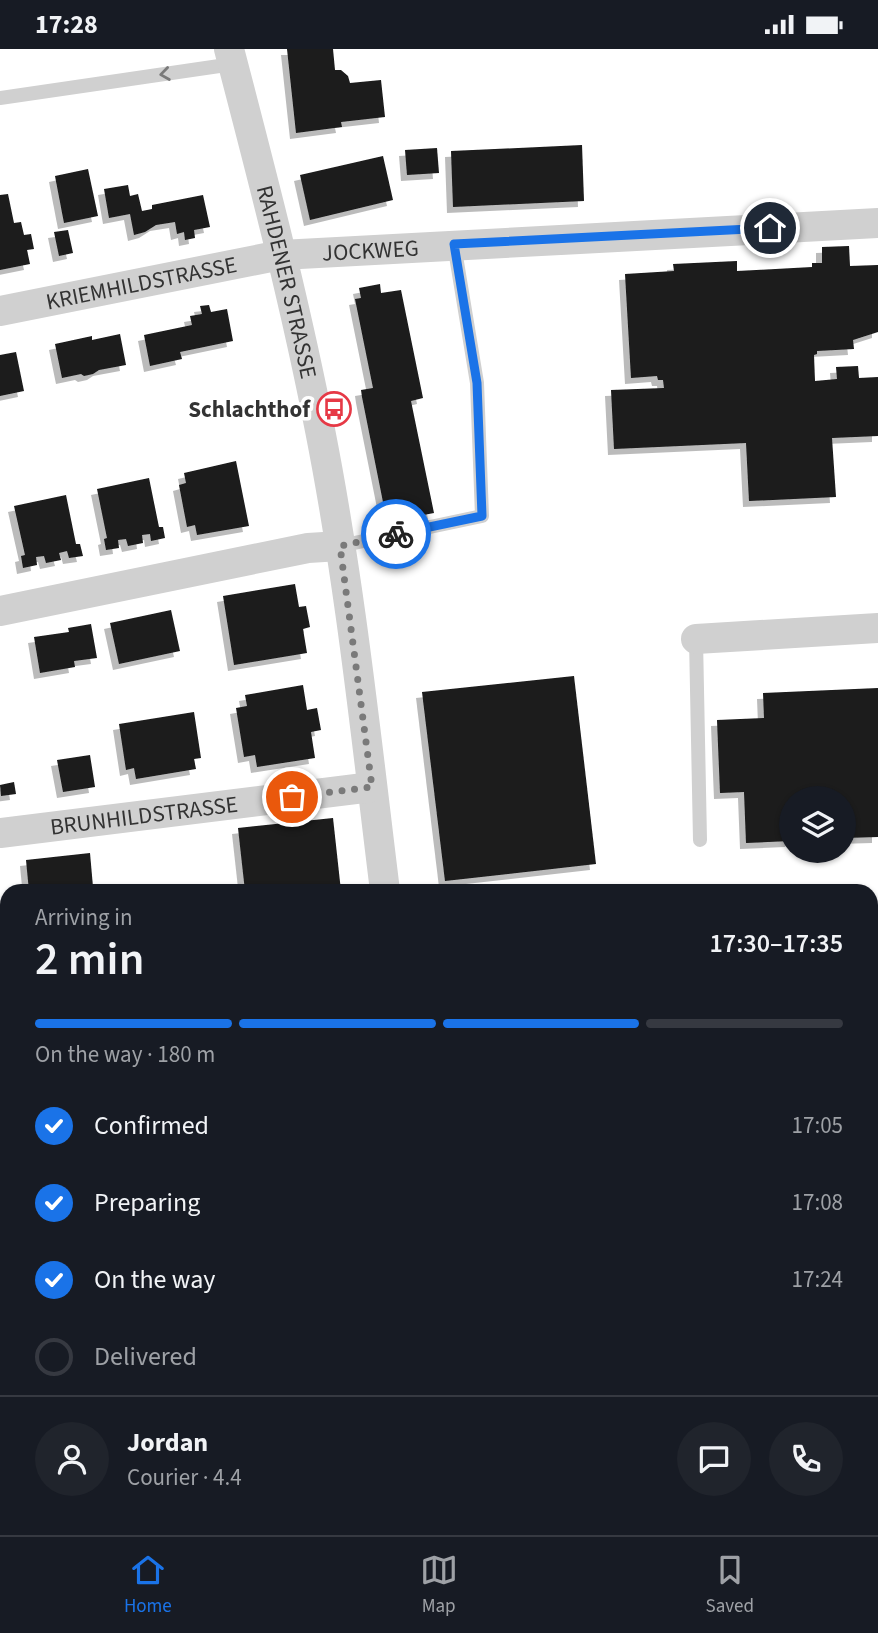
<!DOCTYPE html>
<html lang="en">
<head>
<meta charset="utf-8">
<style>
	body { margin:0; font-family:"Source Sans 3",sans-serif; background:#20242c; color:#f1f3f6; height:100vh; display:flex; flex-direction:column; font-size:26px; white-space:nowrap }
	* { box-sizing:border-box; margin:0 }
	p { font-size:23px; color:#9ea1a6 }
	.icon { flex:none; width:38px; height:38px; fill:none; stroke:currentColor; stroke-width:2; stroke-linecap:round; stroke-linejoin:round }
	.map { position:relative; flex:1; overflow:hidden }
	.details { position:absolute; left:0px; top:835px; width:878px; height:653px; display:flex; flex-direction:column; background:#171b24; border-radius:21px 21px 0 0; box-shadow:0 2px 5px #0004 }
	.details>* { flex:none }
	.tools { position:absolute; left:779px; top:737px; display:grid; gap:14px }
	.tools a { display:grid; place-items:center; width:77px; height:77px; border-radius:50%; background:#171b24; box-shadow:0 2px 5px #0004; font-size:35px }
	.pin { position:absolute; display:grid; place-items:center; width:60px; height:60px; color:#fff; margin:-30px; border:4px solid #fff; border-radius:50%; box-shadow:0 2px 7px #0007 }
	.courier { position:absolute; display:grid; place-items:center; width:70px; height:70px; margin:-35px; border:5px solid #1a73e8; border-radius:50%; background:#fff; color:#222; box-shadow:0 2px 9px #0007 }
	.head em { font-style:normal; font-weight:600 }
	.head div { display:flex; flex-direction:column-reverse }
	.head { display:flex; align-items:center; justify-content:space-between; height:119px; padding:0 35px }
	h1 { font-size:46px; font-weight:600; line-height:52px }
	.bar { display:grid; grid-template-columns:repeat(4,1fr); gap:10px 7px; align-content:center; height:84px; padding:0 35px }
	.bar i { height:9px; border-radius:5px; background:#363941 }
	.bar .on { background:#1a73e8 }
	.bar p { grid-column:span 4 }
	.line { display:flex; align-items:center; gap:18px; padding:0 35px; border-top:2px solid #363941 }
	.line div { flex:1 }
	.round { display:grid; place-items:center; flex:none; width:74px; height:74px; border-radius:37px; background:#20242c }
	ol { padding:0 35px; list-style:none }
	li { display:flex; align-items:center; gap:21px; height:77px }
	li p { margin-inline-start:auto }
	li .icon { padding:7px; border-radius:50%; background:#1a73e8; color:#fff; stroke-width:4 }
	li:last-child { color:#9ea1a6 }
	li i { width:38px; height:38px; border:4px solid #363941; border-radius:50% }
	.status { display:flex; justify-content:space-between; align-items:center; height:49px; padding:0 35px; background:#171b24; direction:ltr }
	.status svg { height:19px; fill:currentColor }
	.tab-bar { display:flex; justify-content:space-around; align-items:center; height:98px; border-top:2px solid #363941; background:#171b24; font-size:19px; color:#9ea1a6 }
	.tab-bar a { display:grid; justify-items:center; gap:4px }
	.tab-bar .on { color:#1a73e8 }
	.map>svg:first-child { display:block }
</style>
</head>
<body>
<div class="status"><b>17:28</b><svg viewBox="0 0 49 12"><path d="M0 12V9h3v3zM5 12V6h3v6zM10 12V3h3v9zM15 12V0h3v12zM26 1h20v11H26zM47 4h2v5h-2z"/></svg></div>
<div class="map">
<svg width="878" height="1486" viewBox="0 0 878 1486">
	<defs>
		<filter id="shadow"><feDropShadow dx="-6" dy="6" stdDeviation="0" flood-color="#0004"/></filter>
	</defs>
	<rect width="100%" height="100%" fill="#fff"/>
	<g fill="#1a1a1a" filter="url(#shadow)">
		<path d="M287,0h46l2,21h6l7,6 2,7 31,-3 4,37 -44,5 1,5 -46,6z"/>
		<path d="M582,96l2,56 -131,6 -2,-56z"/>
		<path d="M437,99l2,25 -32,2 -2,-25z"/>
		<path d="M383,107l10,44 -83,20 -10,-45z"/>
		<path d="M88,120l10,47 -34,7 -9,-47z"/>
		<path d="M128,136l2,11 8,-2 4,17 10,-2v-4l51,-10 7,32 -16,3 1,8 -10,2 -1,-8 -7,2 -2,-12 -19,3 -11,7 -11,3 -4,-21 -21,4 -5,-29z"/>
		<path d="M8,145l6,29 7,-1 3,13 7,-1 3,15 -7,1 3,14 -30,6v-75z"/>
		<path d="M68,181l5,23 -14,3 -5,-24z"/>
		<path d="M849,197l1,20 28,-1v67l-25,8 1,9 -37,2v3l-3,1 1,26 22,-2 -1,-12 22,-1 1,12 19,-1v59l-46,2 4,59 -87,4 -3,-58 -132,6 -3,-59 53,-2 -1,-8h-5l-1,-4 -26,2 -6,-104 49,-3 -1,-7 64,-3v10l75,-4v-4h10v-16z"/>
		<path d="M380,235l1,9 20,-3 22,108 -12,3 23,112 -47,9 -25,-125 -1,-7 12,-2 -18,-89 6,-1 -2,-10z"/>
		<path d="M209,256l2,7 16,-3 6,32 -53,11 2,7 -32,7 -6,-31 48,-10 -2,-9 12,-2 -2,-8z"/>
		<path d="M120,285l6,31 -27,5 -6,4 -9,2 -3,-2 -19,4 -7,-34 37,-8v4z"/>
		<path d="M16,303l8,39 -24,5v-41z"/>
		<path d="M236,412l13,65 -52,9 -2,-10 -8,2 -8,-42 7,-2 -2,-10z"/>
		<path d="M149,429l10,49h4l2,11 -14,3 -1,-7 -8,1 1,8 -15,3 -2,-7 -8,1 1,8 -13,2 -2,-11 3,-1 -10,-49z"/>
		<path d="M66,446l10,49h4l3,12 -14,2 -2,-7 -8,2 2,7 -15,3 -2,-7 -8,1 1,8 -14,3 -2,-12 4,-1 -11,-49z"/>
		<path d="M295,535l4,23 7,-1 4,21 -7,2 4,24 -73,12 -11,-69z"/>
		<path d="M171,561l9,41 -61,13 -9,-41z"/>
		<path d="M91,575l6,34 -23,3 1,6 -35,6 -6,-36 35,-5 -1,-4z"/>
		<path d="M574,627l22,188 -151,17 -23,-189z"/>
		<path d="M303,636l4,25 10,-2 4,22 -10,2 4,26 -58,9 -2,-12 -11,2 -8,-49 11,-2 -2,-11z"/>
		<path d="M878,639v149l-34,1v-40h-53v43l-45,2 -2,-51 -24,1 -3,-73 47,-2 -1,-25z"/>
		<path d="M194,663l7,46 -7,1 2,10 -60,10 -2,-11 -8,2 -7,-46z"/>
		<path d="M90,706l5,32 -32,5 -6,-32z"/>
		<path d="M14,733l2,12 -15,2 -1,-11z"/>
		<path d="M333,769l8,73h-96l-7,-63z"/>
		<path d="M90,804l3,34 -64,4 -3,-31z"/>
		<path d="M7,1200v26h-2l-2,-25z"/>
		<path d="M7,1315v60h-2v6h-5v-61l2,-4z"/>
		<path d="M343,1480h23v6h-22z"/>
		<path d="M392,1480h23v6h-22z"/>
		<path d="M565,1480h59l1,6h-59z"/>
		<path d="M686,1480h140v2l-25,4h-114z"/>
	</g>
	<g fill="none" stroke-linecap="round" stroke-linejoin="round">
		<g stroke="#d0d0d0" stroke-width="14">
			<path d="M0,49l233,-34"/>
			<path d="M340,497l142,-30 -5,-133 -23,-139"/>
			<path d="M696,590l4,201"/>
		</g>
		<g stroke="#d0d0d0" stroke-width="30">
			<path id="s1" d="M229,0c33,126 66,253 91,381 30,152 46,307 65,461"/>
			<path id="s2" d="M0,262l281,-56 597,-32"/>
			<path d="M0,562l308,-63 32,-2"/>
			<path d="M696,590l182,-11"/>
			<path id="s3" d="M0,784l372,-46"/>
			<path d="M0,1173l7,-1"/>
			<path d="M23,1480h15"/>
			<path d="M329,1480v6"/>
			<path d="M466,1480l1,6"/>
		</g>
	</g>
	<defs><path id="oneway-chevron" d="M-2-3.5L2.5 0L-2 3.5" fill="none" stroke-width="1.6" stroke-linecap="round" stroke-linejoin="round" transform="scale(1.75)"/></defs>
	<use stroke="#7a7a7a" href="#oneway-chevron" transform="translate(165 25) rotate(172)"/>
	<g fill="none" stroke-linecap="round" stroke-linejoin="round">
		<path stroke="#7a7a7a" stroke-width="7" stroke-dasharray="0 12.6" d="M292,748l80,-10 -32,-241 56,-12"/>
		<path stroke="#1a73e8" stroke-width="9" d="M396,485l86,-18 -5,-133 -23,-139 316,-16"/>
	</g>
	<defs>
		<g id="bus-ring" transform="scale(1.75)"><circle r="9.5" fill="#fff" stroke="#e63946" stroke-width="1.5"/><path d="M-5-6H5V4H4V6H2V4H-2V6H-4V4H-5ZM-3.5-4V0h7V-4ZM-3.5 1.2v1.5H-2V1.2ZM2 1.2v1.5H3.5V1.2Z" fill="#e63946"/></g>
	</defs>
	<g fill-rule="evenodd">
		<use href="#bus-ring" x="334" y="360"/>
	</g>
	<g text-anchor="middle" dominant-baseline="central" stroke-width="7" stroke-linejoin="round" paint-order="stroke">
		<g font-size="23" fill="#333" stroke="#fff">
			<text stroke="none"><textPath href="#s2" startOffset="376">JOCKWEG</textPath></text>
			<text stroke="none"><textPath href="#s1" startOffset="240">RAHDENER STRASSE</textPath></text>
			<text stroke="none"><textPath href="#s2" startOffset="144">KRIEMHILDSTRASSE</textPath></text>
			<text stroke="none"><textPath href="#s3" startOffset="145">BRUNHILDSTRASSE</textPath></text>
		</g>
		<g font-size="23" font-weight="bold" fill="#333" stroke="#fff" text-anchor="end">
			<text x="310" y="360">Schlachthof</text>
		</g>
	</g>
</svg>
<div class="tools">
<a><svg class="icon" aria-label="layers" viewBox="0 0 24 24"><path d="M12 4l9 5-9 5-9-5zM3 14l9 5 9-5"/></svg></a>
</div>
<div class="pin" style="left:292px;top:748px;background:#ea580c"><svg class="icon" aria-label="bag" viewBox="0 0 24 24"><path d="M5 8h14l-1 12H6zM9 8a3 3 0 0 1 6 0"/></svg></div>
<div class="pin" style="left:770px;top:179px;background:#1f2937"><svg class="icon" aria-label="home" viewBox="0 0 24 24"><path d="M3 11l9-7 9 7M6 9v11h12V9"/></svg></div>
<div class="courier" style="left:396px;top:485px"><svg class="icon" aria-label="bike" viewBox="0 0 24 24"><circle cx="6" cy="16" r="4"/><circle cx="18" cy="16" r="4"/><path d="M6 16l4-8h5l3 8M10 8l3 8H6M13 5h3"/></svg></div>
<section class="details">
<div class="head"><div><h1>2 min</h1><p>Arriving in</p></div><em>17:30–17:35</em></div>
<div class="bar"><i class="on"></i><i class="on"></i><i class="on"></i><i></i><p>On the way · 180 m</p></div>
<ol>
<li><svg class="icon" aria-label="check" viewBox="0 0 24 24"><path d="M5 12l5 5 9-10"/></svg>Confirmed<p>17:05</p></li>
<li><svg class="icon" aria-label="check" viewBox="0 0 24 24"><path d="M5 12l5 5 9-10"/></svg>Preparing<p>17:08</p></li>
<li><svg class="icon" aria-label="check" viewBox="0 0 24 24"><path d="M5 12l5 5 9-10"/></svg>On the way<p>17:24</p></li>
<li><i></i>Delivered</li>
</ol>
<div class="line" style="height:126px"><a class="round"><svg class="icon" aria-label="person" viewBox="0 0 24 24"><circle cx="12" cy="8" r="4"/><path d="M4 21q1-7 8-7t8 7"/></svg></a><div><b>Jordan</b><p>Courier · 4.4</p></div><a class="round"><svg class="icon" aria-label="chat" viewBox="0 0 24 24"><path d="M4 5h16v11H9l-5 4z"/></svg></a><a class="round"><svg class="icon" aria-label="phone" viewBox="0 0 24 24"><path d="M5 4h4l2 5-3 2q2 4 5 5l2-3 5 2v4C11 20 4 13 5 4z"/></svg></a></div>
</section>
</div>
<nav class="tab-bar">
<a class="on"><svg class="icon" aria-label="home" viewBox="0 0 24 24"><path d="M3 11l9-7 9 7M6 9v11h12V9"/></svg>Home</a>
<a><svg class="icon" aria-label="map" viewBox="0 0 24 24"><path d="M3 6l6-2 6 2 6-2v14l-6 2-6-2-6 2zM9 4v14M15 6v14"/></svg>Map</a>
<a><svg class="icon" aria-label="saved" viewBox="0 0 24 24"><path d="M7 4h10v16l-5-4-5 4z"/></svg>Saved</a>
</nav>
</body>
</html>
